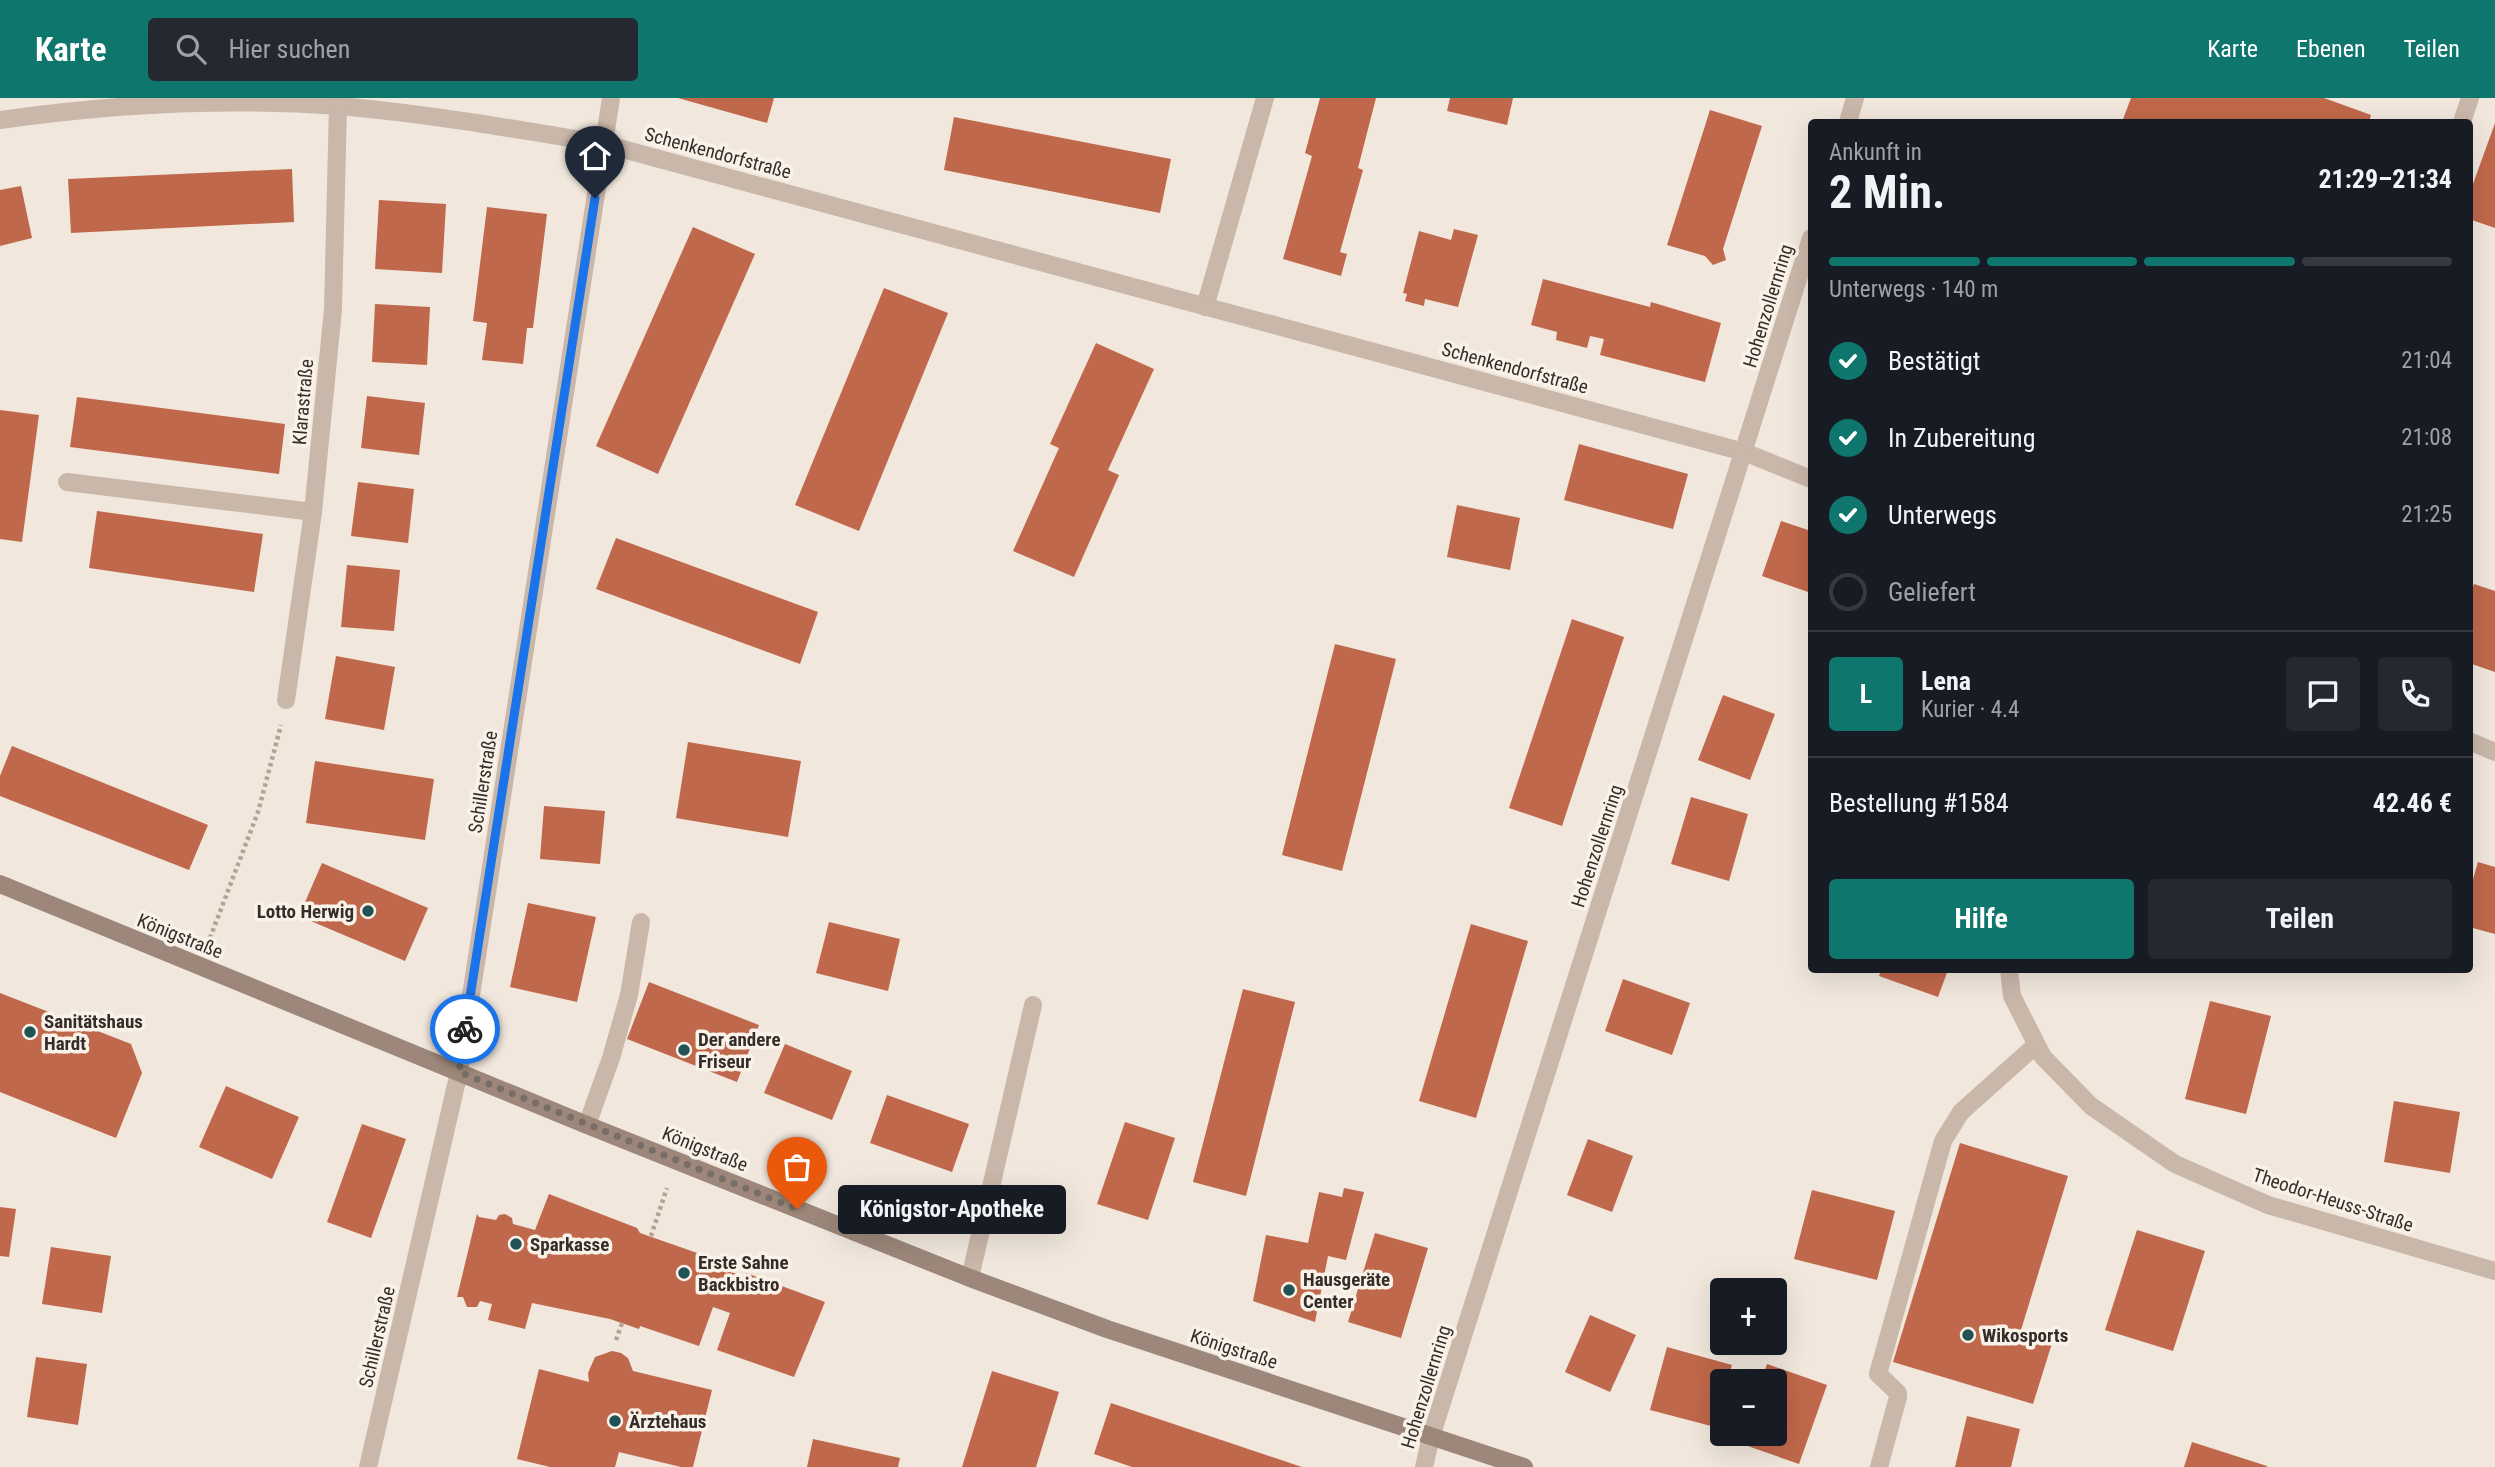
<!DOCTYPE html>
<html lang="de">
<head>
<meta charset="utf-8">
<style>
	body { margin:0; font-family:"Roboto Condensed",sans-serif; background:#242831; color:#f1f3f6; height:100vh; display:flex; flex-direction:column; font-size:26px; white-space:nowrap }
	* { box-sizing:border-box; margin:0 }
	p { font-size:23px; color:#9ea1a6 }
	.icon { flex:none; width:38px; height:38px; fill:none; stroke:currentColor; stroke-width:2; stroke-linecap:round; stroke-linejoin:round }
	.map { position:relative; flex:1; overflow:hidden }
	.drawer { position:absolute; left:1808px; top:21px; width:665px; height:854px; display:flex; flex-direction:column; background:#171b24; border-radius:7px; box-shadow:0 7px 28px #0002 }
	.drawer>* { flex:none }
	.tools { position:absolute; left:1710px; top:1180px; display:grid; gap:14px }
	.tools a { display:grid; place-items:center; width:77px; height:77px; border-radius:7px; background:#171b24; box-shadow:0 7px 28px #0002; font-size:35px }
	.pin { position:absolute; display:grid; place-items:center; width:60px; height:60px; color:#fff; margin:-72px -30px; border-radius:50% 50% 50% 0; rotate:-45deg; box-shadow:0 0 7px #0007 }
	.pin .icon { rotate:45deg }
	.courier { position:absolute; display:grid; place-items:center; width:70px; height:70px; margin:-35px; border:5px solid #1a73e8; border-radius:50%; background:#fff; color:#222; box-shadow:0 2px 9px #0007 }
	.bubble { position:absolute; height:49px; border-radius:7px; background:#171b24; box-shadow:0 7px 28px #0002; font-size:23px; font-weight:700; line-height:49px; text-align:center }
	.summary em { font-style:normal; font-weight:700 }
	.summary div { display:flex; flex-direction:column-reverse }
	.summary { display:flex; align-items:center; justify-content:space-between; height:119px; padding:0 21px }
	h1 { font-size:46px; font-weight:700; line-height:52px }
	.bar { display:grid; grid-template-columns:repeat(4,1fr); gap:10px 7px; align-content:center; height:84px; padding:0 21px }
	.bar i { height:9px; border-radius:5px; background:#363941 }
	.bar .on { background:#0f766e }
	.bar p { grid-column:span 4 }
	.line { display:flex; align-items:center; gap:18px; padding:0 21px; border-top:2px solid #363941 }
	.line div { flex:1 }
	.round { display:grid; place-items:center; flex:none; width:74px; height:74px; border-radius:7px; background:#242831 }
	ol { padding:0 21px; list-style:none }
	li { display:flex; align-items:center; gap:21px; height:77px }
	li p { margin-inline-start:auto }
	li .icon { padding:7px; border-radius:50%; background:#0f766e; color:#fff; stroke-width:4 }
	li:last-child { color:#9ea1a6 }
	li i { width:38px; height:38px; border:4px solid #363941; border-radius:50% }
	.button { display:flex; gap:14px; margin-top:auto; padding:14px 21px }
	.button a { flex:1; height:80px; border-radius:7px; background:#0f766e; color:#fff; font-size:28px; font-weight:700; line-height:80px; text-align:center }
	.button a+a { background:#242831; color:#f1f3f6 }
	header { display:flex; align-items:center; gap:42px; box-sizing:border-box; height:98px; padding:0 35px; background:#0f766e; color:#fff }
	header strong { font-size:33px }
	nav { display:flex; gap:38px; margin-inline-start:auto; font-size:24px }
	.search { width:490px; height:63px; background:#242831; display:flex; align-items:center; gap:18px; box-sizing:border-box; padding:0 24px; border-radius:7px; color:#9ea1a6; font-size:26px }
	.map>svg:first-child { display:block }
</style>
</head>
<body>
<header>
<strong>Karte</strong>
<div class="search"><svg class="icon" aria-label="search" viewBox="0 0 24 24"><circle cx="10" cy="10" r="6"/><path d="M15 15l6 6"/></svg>Hier suchen</div>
<nav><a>Karte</a><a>Ebenen</a><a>Teilen</a></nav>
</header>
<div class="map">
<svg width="2495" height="1369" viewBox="0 0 2495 1369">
	<rect width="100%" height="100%" fill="#f1e7dd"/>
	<g fill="#c0684b">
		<path d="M678,0h96l-7,25z"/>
		<path d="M1320,0h56l-18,70 5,2 -23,82 7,2 -6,22 -58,-17 29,-103 -7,-3z"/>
		<path d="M1450,0h63l-6,27 -60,-14z"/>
		<path d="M2131,0h193l47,17 -2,7h-247z"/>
		<path d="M1710,12l52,16 -39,123 3,11 -13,5 -8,-9 -38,-11z"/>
		<path d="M954,19l217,42 -11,54 -216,-43z"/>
		<path d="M2495,25v105l-26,-9v-24z"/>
		<path d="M292,71l2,53 -223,11 -3,-54z"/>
		<path d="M21,88l11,52 -32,8v-56z"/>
		<path d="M379,102l67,4 -4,69 -67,-4z"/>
		<path d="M487,109l60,7 -14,114h-6l-4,36 -41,-4 5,-37 -14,-2z"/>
		<path d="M693,129l62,27 -97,220 -62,-28z"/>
		<path d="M1454,131l24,6 -20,72 -33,-8 -1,7 -19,-5 2,-7 -4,-1 16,-62 32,9z"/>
		<path d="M1543,181l107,28 1,-5 70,21 -16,59 -105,-27 4,-16 -14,-3 -3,12 -31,-8 1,-8 -26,-7z"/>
		<path d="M884,190l64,25 -89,218 -64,-26z"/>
		<path d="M375,206l55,3 -3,58 -55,-3z"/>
		<path d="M1096,245l58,26 -46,101 11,5 -45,102 -61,-26 46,-103 -9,-4z"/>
		<path d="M367,298l58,7 -6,52 -58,-7z"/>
		<path d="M77,299l208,27 -6,50 -209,-27z"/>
		<path d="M0,312l39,5 -17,127 -22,-3z"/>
		<path d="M1579,346l109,30 -15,55 -109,-29z"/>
		<path d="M358,384l56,7 -6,54 -57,-7z"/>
		<path d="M1457,407l63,13 -10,52 -63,-13z"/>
		<path d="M97,413l166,23 -9,58 -165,-24z"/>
		<path d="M1781,423l30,10v62l-49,-17z"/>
		<path d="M616,440l202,74 -18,52 -204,-75z"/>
		<path d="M347,467l53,5 -6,61 -53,-4z"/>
		<path d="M2474,486l21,7v81l-26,-9v-65z"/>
		<path d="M1572,521l52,18 -62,189 -53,-18z"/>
		<path d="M1335,546l61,15 -54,212 -60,-16z"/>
		<path d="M336,558l59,11 -11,63 -59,-11z"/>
		<path d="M1723,597l52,19 -25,66 -52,-20z"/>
		<path d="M688,644l113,19 -13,76 -112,-19z"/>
		<path d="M12,648l196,79 -19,45 -189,-74v-20z"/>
		<path d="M315,663l119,18 -9,61 -119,-17z"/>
		<path d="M1691,699l57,17 -19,67 -58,-17z"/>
		<path d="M544,708l61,5 -5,53 -60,-5z"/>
		<path d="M2478,764l17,5v67l-26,-7v-34z"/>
		<path d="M322,765l106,45 -23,53 -106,-45z"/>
		<path d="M528,805l68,14 -19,85 -67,-15z"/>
		<path d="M829,824l71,17 -12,52 -72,-18z"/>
		<path d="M1471,826l57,17 -52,177 -57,-17z"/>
		<path d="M1881,872h67l-10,27 -59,-21z"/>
		<path d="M1623,881l67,24 -18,52 -67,-24z"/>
		<path d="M649,884l110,43 -22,57 -110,-43z"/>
		<path d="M1243,891l52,13 -49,194 -53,-14z"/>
		<path d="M0,895l131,51 11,29 -26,65 -116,-46z"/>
		<path d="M2210,903l61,15 -25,98 -61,-15z"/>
		<path d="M785,946l67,27 -20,49 -68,-27z"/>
		<path d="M226,988l73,31 -27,62 -73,-32z"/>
		<path d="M887,997l82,29 -17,48 -82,-29z"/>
		<path d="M2394,1003l66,11 -10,61 -66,-11z"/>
		<path d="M1125,1024l50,16 -27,82 -51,-16z"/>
		<path d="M362,1026l44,15 -35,99 -44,-16z"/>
		<path d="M1588,1041l45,17 -21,56 -45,-17z"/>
		<path d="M1960,1045l108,33 -47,154 32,10 -20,64 -140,-42z"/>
		<path d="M1344,1090l20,4 -18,68 -18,-4 -13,66 -62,-21 13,-66 42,8 11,-51 23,5z"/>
		<path d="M1812,1092l83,21 -18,69 -83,-21z"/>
		<path d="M549,1096l88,34 3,5 83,29 3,1 -2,6 21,8 1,-4 79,29 -31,75 -77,-27 13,-37 -17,-6 -14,39 -59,-20 -1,3 -29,-10 -78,-16 -7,26 -37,-9 4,-16 -12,-3 -3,6h-10l-4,-10h-6l20,-83 2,3 17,3 3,-5 6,-1 7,4 1,6 22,6z"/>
		<path d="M0,1109l16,2 -7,48 -9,-1z"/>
		<path d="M2137,1132l68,21 -32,100 -68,-21z"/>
		<path d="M1375,1135l53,15 -27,90 -53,-16z"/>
		<path d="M51,1149l60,9 -9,57 -60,-9z"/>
		<path d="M1590,1217l46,20 -26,57 -45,-20z"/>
		<path d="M1667,1249l65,18 -5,16h-5v20l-7,26 -65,-17z"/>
		<path d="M612,1253l9,2 7,5 5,13 79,19 -19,77h-12l-62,-15 -4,15h-65l-33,-8 22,-90 50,13 -1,-9 7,-16z"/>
		<path d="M36,1259l51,7 -9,61 -51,-8z"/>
		<path d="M1767,1266l60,21 -28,79 -60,-21 3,-10h32v-52h-13z"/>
		<path d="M992,1273l67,21 -23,75h-74z"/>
		<path d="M1111,1305l191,64h-170l-38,-13z"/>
		<path d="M1967,1318l53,13 -9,38h-56z"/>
		<path d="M813,1341l87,19 -2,9h-91z"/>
		<path d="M2192,1344l75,24v1h-83z"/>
	</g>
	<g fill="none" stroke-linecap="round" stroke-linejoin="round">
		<g stroke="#b4a293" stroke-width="4.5" stroke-dasharray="3.5 3.5" stroke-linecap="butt">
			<path d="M210,840l48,-126 23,-87"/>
			<path d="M651,1138l16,-48"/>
			<path d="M616,1242l6,-17"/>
		</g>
		<g stroke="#c9b7a9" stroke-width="18">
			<path d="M2462,24l8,-24"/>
			<path d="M1205,209l60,-209"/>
			<path d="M67,384l246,30"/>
			<path d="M587,1027l24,-67 18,-63 12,-73"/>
			<path d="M970,1180l63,-273"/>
			<path d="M1879,1369l19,-70v-4l-20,-19 65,-233 18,-29 75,-67"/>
		</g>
		<g stroke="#c9b7a9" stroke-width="18">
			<path d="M0,22c112,-16 227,-22 340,-14 89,8 176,23 264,38l1140,308 67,27"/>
			<path d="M1848,24l7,-24"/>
			<path d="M286,602l27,-188 20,-203 5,-203"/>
			<path d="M2469,643l26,11"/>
			<path d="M2009,872l3,26 31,61 48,49 84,58 93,41 227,66"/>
			<path d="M368,1369l91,-395 152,-974"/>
			<path d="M1424,1369l7,-30 380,-1199"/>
		</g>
		<path stroke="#9c877a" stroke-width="18" d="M0,786l587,241 383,153 137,51 417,138"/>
	</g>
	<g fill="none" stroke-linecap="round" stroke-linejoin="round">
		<path stroke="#776e68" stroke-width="7" stroke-dasharray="0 12.6" d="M465,931l-6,43 338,137"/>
		<path stroke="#1a73e8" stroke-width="9" d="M465,931l130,-831"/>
	</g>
	<g fill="#205256" stroke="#f9f2e9" stroke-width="2.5">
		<circle cx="368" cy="813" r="7"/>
		<circle cx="30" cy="934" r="7"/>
		<circle cx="684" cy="952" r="7"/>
		<circle cx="516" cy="1146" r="7"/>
		<circle cx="684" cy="1175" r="7"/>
		<circle cx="1289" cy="1192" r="7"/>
		<circle cx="1968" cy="1237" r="7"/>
		<circle cx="615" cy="1323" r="7"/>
	</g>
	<g text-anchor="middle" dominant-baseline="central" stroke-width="7" stroke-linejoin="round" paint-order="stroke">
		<g font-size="19" fill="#362d29" stroke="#f9f2e9">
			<text transform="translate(718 55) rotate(15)">Schenkendorfstraße</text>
			<text transform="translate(1768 208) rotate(-73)">Hohenzollernring</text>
			<text transform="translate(1515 270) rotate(15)">Schenkendorfstraße</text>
			<text transform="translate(303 304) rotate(-85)">Klarastraße</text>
			<text transform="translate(483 684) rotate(-81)">Schillerstraße</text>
			<text transform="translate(1597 748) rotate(-72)">Hohenzollernring</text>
			<text transform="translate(180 838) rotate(22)">Königstraße</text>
			<text transform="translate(705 1051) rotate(22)">Königstraße</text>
			<text transform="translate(2333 1102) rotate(18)">Theodor-Heuss-Straße</text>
			<text transform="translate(377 1239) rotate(-77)">Schillerstraße</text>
			<text transform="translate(1234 1251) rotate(18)">Königstraße</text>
			<text transform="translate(1426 1289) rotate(-73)">Hohenzollernring</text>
		</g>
		<g font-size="19" font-weight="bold" fill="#362d29" stroke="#f9f2e9" text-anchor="start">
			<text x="354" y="813" text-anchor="end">Lotto Herwig</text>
			<text x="44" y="923">Sanitätshaus<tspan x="44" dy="22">Hardt</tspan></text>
			<text x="698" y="941">Der andere<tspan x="698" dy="22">Friseur</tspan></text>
			<text x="530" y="1146">Sparkasse</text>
			<text x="698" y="1164">Erste Sahne<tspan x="698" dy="22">Backbistro</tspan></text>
			<text x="1303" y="1181">Hausgeräte<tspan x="1303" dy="22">Center</tspan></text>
			<text x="1982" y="1237">Wikosports</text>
			<text x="629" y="1323">Ärztehaus</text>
		</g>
	</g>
</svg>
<div class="tools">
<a>+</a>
<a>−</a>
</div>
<div class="pin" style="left:797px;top:1111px;background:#ea580c"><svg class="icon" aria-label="bag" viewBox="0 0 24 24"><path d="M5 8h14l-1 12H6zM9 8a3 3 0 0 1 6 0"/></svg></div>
<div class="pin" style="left:595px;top:100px;background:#1f2937"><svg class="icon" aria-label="home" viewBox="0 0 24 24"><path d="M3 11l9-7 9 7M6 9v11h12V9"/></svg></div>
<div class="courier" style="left:465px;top:931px"><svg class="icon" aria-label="bike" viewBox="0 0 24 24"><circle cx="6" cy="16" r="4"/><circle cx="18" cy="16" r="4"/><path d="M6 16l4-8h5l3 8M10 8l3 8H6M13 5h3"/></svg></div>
<div class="bubble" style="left:838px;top:1087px;width:228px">Königstor-Apotheke</div>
<section class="drawer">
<div class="summary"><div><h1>2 Min.</h1><p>Ankunft in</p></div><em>21:29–21:34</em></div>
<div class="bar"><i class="on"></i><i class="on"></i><i class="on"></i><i></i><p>Unterwegs · 140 m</p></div>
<ol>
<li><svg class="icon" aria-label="check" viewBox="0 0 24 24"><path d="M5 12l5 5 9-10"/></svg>Bestätigt<p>21:04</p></li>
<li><svg class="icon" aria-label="check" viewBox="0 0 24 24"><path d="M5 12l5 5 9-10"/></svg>In Zubereitung<p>21:08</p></li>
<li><svg class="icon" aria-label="check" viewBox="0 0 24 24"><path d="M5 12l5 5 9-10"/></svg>Unterwegs<p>21:25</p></li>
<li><i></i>Geliefert</li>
</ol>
<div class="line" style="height:126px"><b class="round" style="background:#0f766e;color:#fff">L</b><div><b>Lena</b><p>Kurier · 4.4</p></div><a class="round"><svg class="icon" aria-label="chat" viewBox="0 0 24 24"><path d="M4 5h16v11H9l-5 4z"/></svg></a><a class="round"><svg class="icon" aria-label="phone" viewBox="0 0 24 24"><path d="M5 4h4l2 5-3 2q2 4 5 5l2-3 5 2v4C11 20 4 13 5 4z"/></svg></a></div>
<div class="line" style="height:91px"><div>Bestellung #1584</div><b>42.46 €</b></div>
<div class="button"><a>Hilfe</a><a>Teilen</a></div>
</section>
</div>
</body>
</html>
